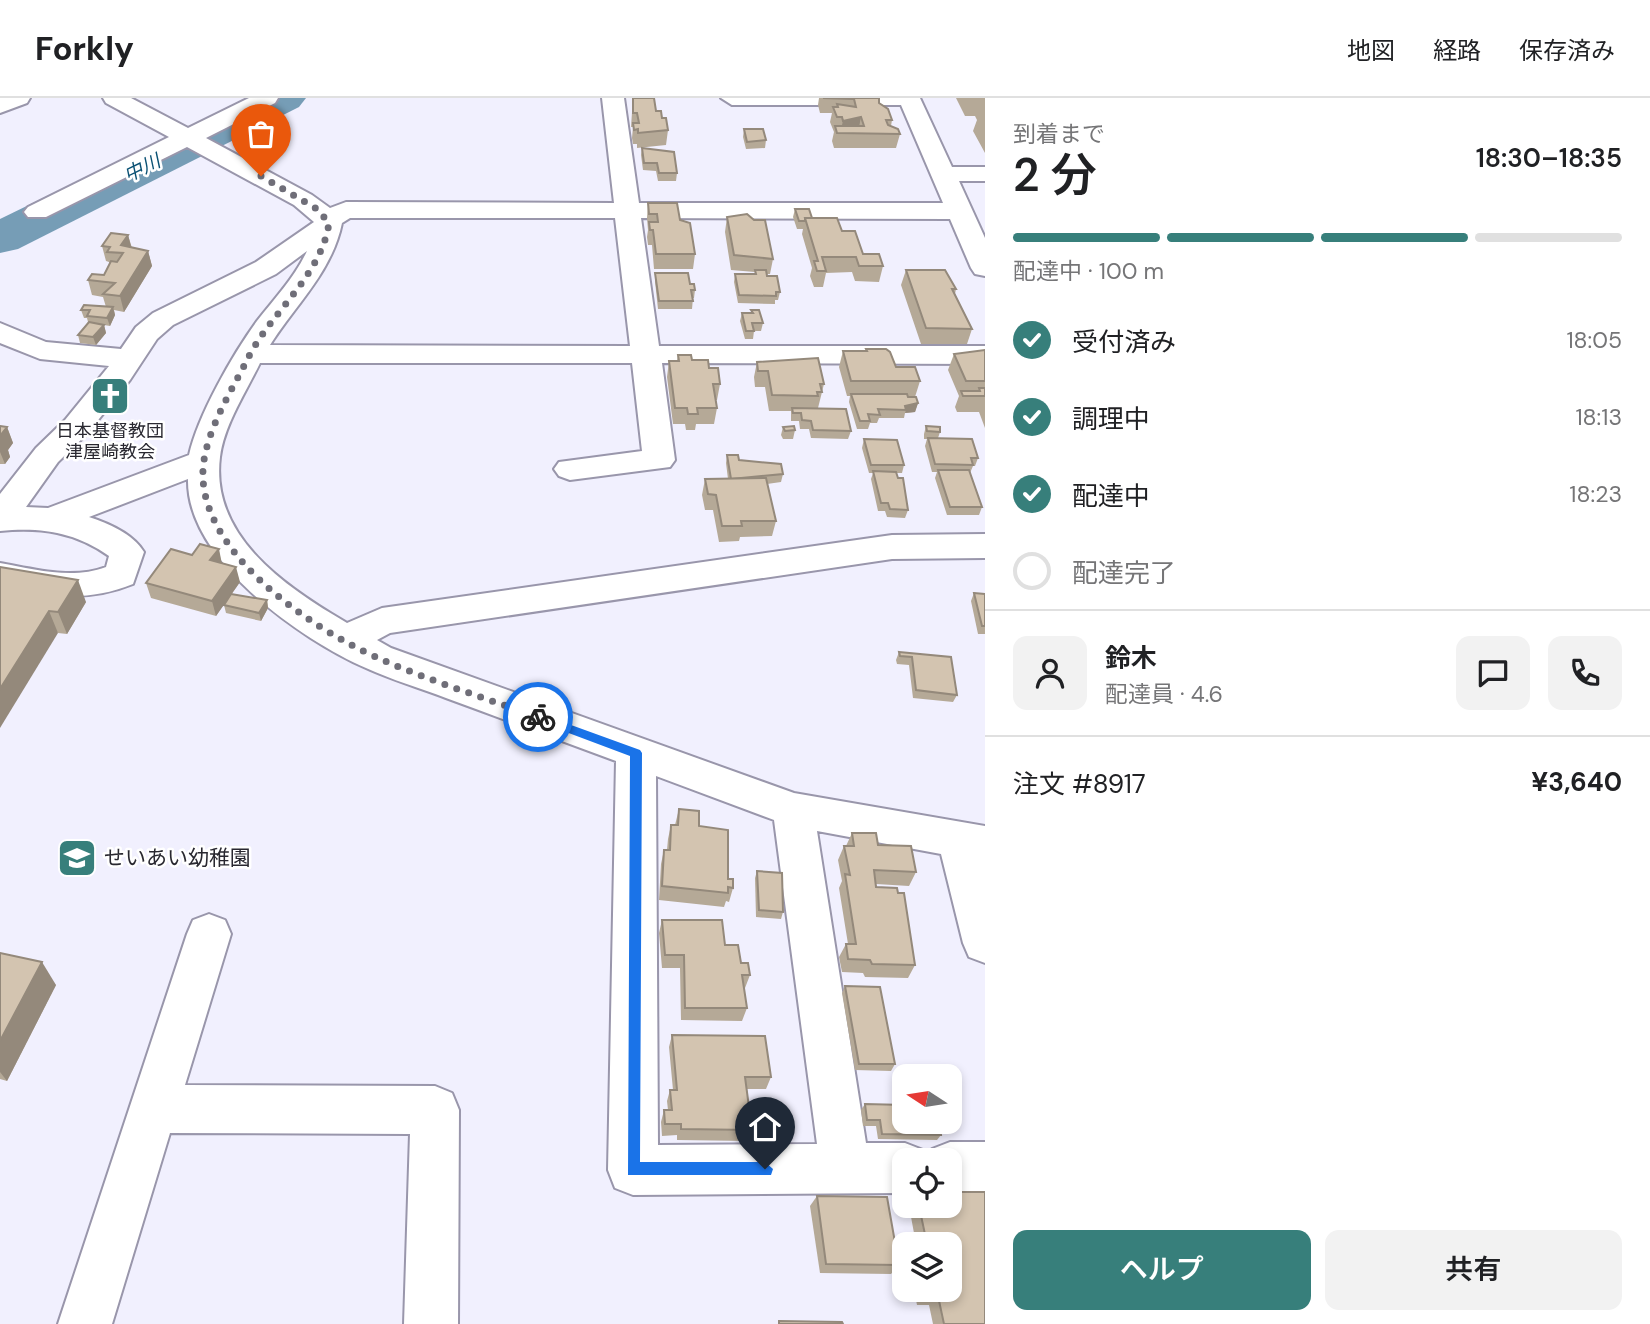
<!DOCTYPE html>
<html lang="ja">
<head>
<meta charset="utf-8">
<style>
	body { margin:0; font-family:"DM Sans","Noto Sans JP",sans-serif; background:#f2f2f2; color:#202124; height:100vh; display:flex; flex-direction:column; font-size:26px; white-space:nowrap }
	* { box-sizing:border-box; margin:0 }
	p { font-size:23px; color:#757577 }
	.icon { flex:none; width:38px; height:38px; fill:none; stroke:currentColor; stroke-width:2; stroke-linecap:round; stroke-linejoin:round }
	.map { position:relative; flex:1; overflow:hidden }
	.panel { display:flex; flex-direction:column; background:#fff; width:665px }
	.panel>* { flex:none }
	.needle { width:46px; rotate:282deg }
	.fabs { position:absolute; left:892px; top:966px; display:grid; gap:14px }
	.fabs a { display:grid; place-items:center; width:70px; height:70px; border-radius:14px; background:#fff; box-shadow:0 4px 10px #0003; font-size:35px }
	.pin { position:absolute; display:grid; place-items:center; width:60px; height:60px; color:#fff; margin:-72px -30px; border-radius:50% 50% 50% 0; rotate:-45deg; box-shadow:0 0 7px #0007 }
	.pin .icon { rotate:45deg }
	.courier { position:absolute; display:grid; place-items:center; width:70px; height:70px; margin:-35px; border:5px solid #1a73e8; border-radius:50%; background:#fff; color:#222; box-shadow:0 2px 9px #0007 }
	.summary em { font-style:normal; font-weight:600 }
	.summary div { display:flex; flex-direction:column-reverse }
	.summary { display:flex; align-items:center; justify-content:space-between; height:119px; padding:0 28px }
	h1 { font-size:46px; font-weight:600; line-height:52px }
	.bar { display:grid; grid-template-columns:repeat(4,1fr); gap:10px 7px; align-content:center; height:84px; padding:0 28px }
	.bar i { height:9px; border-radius:5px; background:#e0e0e0 }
	.bar .selected { background:#377f7b }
	.bar p { grid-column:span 4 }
	.line { display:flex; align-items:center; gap:18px; padding:0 28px; border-top:2px solid #e0e0e0 }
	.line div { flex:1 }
	.round { display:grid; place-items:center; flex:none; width:74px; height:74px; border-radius:14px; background:#f2f2f2 }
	ol { padding:0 28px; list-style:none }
	li { display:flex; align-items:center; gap:21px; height:77px }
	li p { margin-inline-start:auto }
	li .icon { padding:7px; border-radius:50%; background:#377f7b; color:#fff; stroke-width:4 }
	li:last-child { color:#757577 }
	li i { width:38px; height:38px; border:4px solid #e0e0e0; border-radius:50% }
	.action { display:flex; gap:14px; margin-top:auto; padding:14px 28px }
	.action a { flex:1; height:80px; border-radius:14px; background:#377f7b; color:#fff; font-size:28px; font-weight:600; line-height:80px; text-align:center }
	.action a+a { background:#f2f2f2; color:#202124 }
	header { display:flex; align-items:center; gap:42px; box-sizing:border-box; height:98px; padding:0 35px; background:#fff; border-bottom:2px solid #e0e0e0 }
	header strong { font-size:33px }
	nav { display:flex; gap:38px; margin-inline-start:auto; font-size:24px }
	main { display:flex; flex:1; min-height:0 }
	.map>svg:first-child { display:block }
</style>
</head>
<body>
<header>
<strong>Forkly</strong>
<nav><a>地図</a><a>経路</a><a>保存済み</a></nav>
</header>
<main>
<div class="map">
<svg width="985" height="1226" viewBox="0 0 985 1226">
	<rect width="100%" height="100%" fill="#f1f0fe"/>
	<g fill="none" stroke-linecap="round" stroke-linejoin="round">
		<path fill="#769db6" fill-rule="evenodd" d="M249,0h57l-7,9 -281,142 -18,4v-34z"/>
		<g stroke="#9996ab" stroke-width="4">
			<g id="minor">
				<path d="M0,0h30l-3,5 -27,10z"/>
				<path d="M103,0h28l57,30 61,-30h29l-3,5 -69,35 106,57 18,13 16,-6 268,1 -12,-105h22l15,105h304l-42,-98h-169l-11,-7h199l32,69h33v14h-26l26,57v38l-10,-2 -4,-6 -21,-49 -309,-1 18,128h326v18l-323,-1 13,97 -5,7 -100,13 -11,-4 -5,-7 5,-7 83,-11 -10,-88h-372c-14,29 -36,62 -40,94 -10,80 67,131 127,166l35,-15 510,-73 93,-1v24l-93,1 -502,74 -13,7 14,8 403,145 191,33v137l-16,-6 -6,-14 -22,-89 -124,-23 49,312h39l18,7 4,10h-22v33l-272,2 -18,-7 -7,-18 8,-409c-57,-21 -113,-42 -170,-63 -26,-10 -54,-18 -80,-30 -66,-29 -180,-109 -178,-189l-99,38c19,6 44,17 55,35l-11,32c-46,19 -85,12 -133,3v-24c34,6 72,17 106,4l3,-11c-34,-24 -68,-29 -109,-25v-37l36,-46 29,-28 44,-54 -69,-7 -40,-16v-20l46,19 75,7 15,-22 17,-14 103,-51 58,-40 -20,-17 -107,-58 -141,70h-18l-4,-5 4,-5 141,-70 -63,-34zM350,120h265l15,128 -360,-1c26,-41 62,-73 72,-122zM307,153c-12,26 -32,47 -50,70 -24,33 -59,94 -68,134l-141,53 -22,-1 32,-45 29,-28 43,-54 27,-41 16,-14 103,-51zM656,678l118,44 43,324 -159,1z"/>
				<path d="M209,816l16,6 6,14 -46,151 250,1 17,7 7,17 -1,214h-54l6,-190 -240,-1 -58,191h-54l129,-390 6,-14z"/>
				<path d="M950,1044h35v50h-35v-32h-22l4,-11z"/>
			</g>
		</g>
		<use href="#minor" fill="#fff" fill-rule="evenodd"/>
	</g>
	<g fill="#b5a997">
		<path d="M633,0l23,13 6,7 6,12 -2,15 -29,3v-4h-4l-1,-6 1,-11h-2z"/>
		<path d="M819,0h60v5l13,17 -1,6 9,8 -4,14h-62l-2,-7 2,-9 -4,-10 2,-9h-12l-2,-8z"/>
		<path d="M956,0h29v55l-12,-22 4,-11 -2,-4h-10z"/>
		<path d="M744,31l22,11 -1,8 -19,1 -3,-12z"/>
		<path d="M642,50l35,25 -1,8h-18l-2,-10 -13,-1 -2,-15z"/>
		<path d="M648,105l32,17 15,34 -2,15h-39l-2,-24h-4l-1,-8 1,-7 -1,-12z"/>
		<path d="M795,111l17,9 30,13 21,23 20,12 -4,16 -24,-1 -3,-9 -26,1 -3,14h-9l-4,-11 2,-8 -10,-34 1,-5h-6l-4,-12z"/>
		<path d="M727,119l46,42 -3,15h-3l13,18 -2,8h-3v4l-37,-1 -4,-21 1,-8h19l1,-2 -24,-2 -6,-38z"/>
		<path d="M128,137l4,13 16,3 4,15 -28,46 -10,-2 1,5 -5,11 -6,-1 2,8 -10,12 -16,-2 -2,-8 10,-13 -1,-4h-3l-3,-8 25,-3 -3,-10 -11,-2 -4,-15 16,-5 6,-11 -1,-2 -3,-1 -4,-15z"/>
		<path d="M906,172l50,19 -1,5 17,35 -5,15h-46l-20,-59z"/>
		<path d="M655,175l40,17 -1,8h-1l-1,11h-34l-3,-28z"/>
		<path d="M751,212l12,13 -2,8h-7l-1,8h-8l-5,-18 2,-8h9z"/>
		<path d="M866,251l54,32 -5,16h-7l10,6 -3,9 -10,1 -1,5h-25l-2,5h-7l-2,6h-11l-8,-27 1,-6h-3l-8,-29 4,-16h23z"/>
		<path d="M985,252v78l-6,-16h-22l-2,-5 4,-11 -11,-26 6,-16z"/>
		<path d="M678,257l31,13 11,16 -3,16h-2l2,8 -3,16h-18l-1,6h-9l-1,-6h-12l-6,-47 2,-16h8z"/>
		<path d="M757,264l67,22 -6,24h-3l36,23 -3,8 -37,-1 -2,-9h-9l-1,-8h-8v-10h-22l-4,-24h-10l-1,-10z"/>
		<path d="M0,328l7,1 6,16 -5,7 2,7 -5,7h-5z"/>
		<path d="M926,328l14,6 -2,6 40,20 -3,8h-2l-3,7 12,34 -3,8h-32l-12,-37 2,-6h-5l-7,-26 2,-7h-3v-5z"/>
		<path d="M783,329l12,3 -2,9h-10l-2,-4z"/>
		<path d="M864,341l40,26 -2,8h-6l12,37 -3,8 -18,-1 -2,-6h-7l-7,-32 2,-6h-4l-7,-25z"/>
		<path d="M727,357l12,5 44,14 -2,8 -14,2 9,37 -4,15 -32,1 -1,4 -20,1 -6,-32h-8l-3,-15 3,-16h23l-2,-16z"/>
		<path d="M222,465l18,19 -9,13 36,5 1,8 -7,13 -35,-8 -2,-8 3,-5 -11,16 -65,-18 -5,-15z"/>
		<path d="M0,469l86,35 -19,32 -9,-1z"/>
		<path d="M974,495l11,1v40h-7l-7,-33z"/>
		<path d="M899,554l52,5 6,38 -4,7 -40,-4 -4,-33 -12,-1 -1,-4z"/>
		<path d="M679,711l20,17 34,62 -4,14 -3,-1 -2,6 -65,-7 2,-36 3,-14h3l1,-11 3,-14h4z"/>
		<path d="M852,735l26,12 38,27 -7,14 -33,-2 39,81 -7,13 -43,-1 -2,-4 -21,-1 -3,-15 7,-13h2l-9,-56 3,-7 -4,-21 6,-14h2z"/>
		<path d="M757,773l26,41 -2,7 -25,-2 -1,-39z"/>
		<path d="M662,822l63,25 16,18 9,12 -5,13h-1l3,20 -5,13 -61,-1 -1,-52h-18l-3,-35z"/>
		<path d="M0,855l56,32 -49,96 -7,-2z"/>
		<path d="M845,888l50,78 -4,7 -36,-1 -13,-77z"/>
		<path d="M672,937l99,42 -5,12h-19l5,41 -5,11 -70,-1v-5l-15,1 -1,-14 3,-12h4l-1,-9 3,-11h3l-4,-43z"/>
		<path d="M865,1006l76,31 -4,5 -59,-1 -2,-13h-13l-2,-16z"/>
		<path d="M817,1098l82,69 -8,9 -71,-1 -10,-67z"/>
		<path d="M909,1108h41l35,118h-52l-4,-19h-12l-3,-15h36v-46h-34z"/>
	</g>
	<g fill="#94897b">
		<path d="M861,19l-3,15 -18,1 3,-12z"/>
		<path d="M128,137l4,15 -11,-5z"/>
		<path d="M148,153l4,15 -28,46 -4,-16z"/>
		<path d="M113,209l2,8 -5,11 -3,-8z"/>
		<path d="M104,227l2,8 -10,12 -3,-8z"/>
		<path d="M918,305l-3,9 -10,1 1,-3 -1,-4z"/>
		<path d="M7,329l6,16 -5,7 2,7 -5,7 -5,-12v-16z"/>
		<path d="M219,451l3,15 -12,-4z"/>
		<path d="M236,469l4,15 -24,34 -4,-15z"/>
		<path d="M78,482l8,22 -19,32 -9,-22z"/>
		<path d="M267,502l1,8 -7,13 -2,-8z"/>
		<path d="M49,513l9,22 -58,95v-39z"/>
		<path d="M42,864l14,23 -49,96 -7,-9v-31z"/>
	</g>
	<g fill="#d3c4b0" stroke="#94897b" stroke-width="2">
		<path d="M633,0h21l2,13h5l1,7h4l2,12 -30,3v-4l-4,1 -1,-7h6l-2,-10h-4z"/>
		<path d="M823,0h56v5l9,6 4,11h-6l2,5 10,4 2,5 -63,-1 -2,-7h29l-3,-9 -18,4 -1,-4h-5l-4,-10h5l-1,-3 19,3 -2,-8z"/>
		<path d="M744,31h19l3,11 -19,2z"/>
		<path d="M642,50l32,4 3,21h-18l-2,-10h-13z"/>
		<path d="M648,105h29l3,17 10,3 5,31h-39l-3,-24h-3l-1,-8h9l-1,-8h-8z"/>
		<path d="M795,111h14l3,9h-7v3h-6z"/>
		<path d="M747,116l7,6h11l8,39 -39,-4 -7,-38z"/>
		<path d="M805,120h32l5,13h13l8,23h16l4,12h-24l-3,-9h-34l4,14h-9l-3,-10h4z"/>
		<path d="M111,135l17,2 -7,10 27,6 -28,45 -17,-2 12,-11 -27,-3 4,-6 12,1 7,-14 6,1 6,-9 -16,-1 3,-5 -8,-1z"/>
		<path d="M755,172h11l1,6h10l3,16h-4v4l-37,-1 -4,-21h21z"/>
		<path d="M906,172h39l11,19h-4l20,40 -46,-1z"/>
		<path d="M655,175h33l2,11h4l1,6h-4l2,11h-34z"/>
		<path d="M84,207l29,2 -6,11 -20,-2 3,-6h-9z"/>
		<path d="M751,212h8l4,13h-11l2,8h-8l-4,-18h11z"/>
		<path d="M89,224l15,3 -11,12 -15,-2z"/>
		<path d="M866,251h20l4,3 6,15h19l5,14h-69l-8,-30h24z"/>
		<path d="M985,252v31h-19l-12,-27z"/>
		<path d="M678,257h13l1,5h16l1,8h9l2,16h-7l4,24h-20l1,6h-10l-1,-6h-12l-6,-47h10z"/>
		<path d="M818,260l6,26h-4l2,8h-5l1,4 -46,-1 -4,-24h-10l-1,-9z"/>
		<path d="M979,290h6v9v-1h-22l-2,-5h19z"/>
		<path d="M851,296h56l1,3h8l2,6 -13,3 1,4 -28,-1 2,6 -12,-1 2,7h-10z"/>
		<path d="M792,310l54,1 5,22 -38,-1 -2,-9 -9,-1 -1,-7h-8z"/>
		<path d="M0,328l7,1 -7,9z"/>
		<path d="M794,328l1,4 -10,1 -2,-4z"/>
		<path d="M926,328l14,1v5l-13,-1z"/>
		<path d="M928,340l44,1 6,19h-7l2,7 -38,-1z"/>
		<path d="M864,341l33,1 7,25h-33z"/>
		<path d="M727,357h11l1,5 42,4 2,10 -52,5z"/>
		<path d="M938,372h31l13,37h-32z"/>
		<path d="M873,373l23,1 2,6h5l5,32 -18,-1 -2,-6h-7z"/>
		<path d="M766,380l10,43h-35l1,5h-20l-6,-31 -8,-1 -3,-15z"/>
		<path d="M200,446l19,5 -9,11 26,7 -24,34 -66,-18 25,-34 21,6z"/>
		<path d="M0,469l78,13 -20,32 -9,-1 -49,78z"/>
		<path d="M974,495l11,1v32h-3z"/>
		<path d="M231,496l36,6 -8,13 -35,-8z"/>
		<path d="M899,554l52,5 6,38 -41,-5 -4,-33 -12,-1z"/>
		<path d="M679,711l20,2v15l29,4v49h5v9l-5,-1v6l-66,-7 2,-36h6l1,-25h7z"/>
		<path d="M852,735h24l2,12 33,1 5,26 -42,-2 2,17 21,1 1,5h6l11,72 -43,-1 -2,-4 -22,-1 -2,-15h10l-11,-70 5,1 -6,-29h10z"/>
		<path d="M757,773l25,2 1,39 -24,-2z"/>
		<path d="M662,822h60l3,25h13l3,18h7l2,12h-8l5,33h-62l-1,-53h-19z"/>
		<path d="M0,855l42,9 -42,79z"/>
		<path d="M845,888l35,1 15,77h-36z"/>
		<path d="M672,937l93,1 6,41h-26l7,53 -71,-1v-5h-16l-1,-14h8l-2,-20h7z"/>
		<path d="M865,1006l40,1v17h34l2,13 -59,-1 -2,-14h-13z"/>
		<path d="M950,1094h35v132h-41l-6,-28h-12l-1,-6h25v-46h-23l-8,-38h31z"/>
		<path d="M817,1098l70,1 12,68 -73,-1z"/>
		<path d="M779,1223l63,1 1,2h-64z"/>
	</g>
	<path fill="#1a73e8" d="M538,615l102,37 2,3 -2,409h125l8,7 -2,6h-143l2,-419 -96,-36v-6z"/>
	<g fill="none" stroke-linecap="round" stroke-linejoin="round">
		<path stroke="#6f6e78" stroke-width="7" stroke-dasharray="0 12.6" d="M261,78l56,33 12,14c-8,53 -57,88 -81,135 -16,32 -38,66 -44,102 -14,87 106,168 174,198 52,23 107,40 160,59"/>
	</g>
	<defs>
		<g id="church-square" transform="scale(2.0125)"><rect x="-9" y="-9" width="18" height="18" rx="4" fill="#377f7b" stroke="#fff"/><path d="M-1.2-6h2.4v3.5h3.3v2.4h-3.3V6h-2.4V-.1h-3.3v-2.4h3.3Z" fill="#fff"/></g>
		<g id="school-square" transform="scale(2.0125)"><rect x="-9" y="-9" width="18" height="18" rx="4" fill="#377f7b" stroke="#fff"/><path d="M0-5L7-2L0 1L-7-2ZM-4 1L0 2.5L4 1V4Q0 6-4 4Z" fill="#fff"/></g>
	</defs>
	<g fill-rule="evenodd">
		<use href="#church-square" x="110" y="298"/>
		<use href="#school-square" x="77" y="760"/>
	</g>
	<g text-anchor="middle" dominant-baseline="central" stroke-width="5" stroke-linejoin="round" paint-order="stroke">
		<g font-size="18" fill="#292830" stroke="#fff">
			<text x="110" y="333">日本基督教団<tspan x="110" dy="21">津屋崎教会</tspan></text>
		</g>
		<g font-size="19" font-style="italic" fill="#0a5174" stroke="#fff">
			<text transform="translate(142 70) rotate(-26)">中川</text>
		</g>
		<g font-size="21" fill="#292830" stroke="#fff" text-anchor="start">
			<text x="104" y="760">せいあい幼稚園</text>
		</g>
	</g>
</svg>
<div class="fabs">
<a><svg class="needle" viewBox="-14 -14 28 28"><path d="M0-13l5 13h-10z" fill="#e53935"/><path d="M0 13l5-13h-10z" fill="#757577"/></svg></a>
<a><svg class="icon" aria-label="locate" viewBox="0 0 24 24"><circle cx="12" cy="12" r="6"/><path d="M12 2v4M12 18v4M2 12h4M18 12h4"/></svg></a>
<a><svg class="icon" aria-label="layers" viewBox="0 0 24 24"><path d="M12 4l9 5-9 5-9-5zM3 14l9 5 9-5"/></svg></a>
</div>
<div class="pin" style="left:261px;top:78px;background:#ea580c"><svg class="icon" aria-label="bag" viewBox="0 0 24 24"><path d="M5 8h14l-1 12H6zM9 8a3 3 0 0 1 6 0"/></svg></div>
<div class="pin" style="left:765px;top:1071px;background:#1f2937"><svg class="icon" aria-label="home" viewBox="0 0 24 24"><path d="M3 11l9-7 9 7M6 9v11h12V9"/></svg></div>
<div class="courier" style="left:538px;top:619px"><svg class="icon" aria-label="bike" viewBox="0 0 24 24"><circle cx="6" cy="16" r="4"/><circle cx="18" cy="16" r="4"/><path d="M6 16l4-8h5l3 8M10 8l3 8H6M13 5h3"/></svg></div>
</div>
<section class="panel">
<div class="summary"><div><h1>2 分</h1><p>到着まで</p></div><em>18:30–18:35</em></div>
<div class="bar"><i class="selected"></i><i class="selected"></i><i class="selected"></i><i></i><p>配達中 · 100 m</p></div>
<ol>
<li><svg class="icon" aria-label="check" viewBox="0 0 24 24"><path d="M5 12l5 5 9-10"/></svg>受付済み<p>18:05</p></li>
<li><svg class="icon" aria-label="check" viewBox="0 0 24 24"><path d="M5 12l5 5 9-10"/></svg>調理中<p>18:13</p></li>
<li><svg class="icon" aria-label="check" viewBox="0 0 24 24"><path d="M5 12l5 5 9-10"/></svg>配達中<p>18:23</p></li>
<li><i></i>配達完了</li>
</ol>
<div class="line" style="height:126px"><a class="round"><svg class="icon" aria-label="person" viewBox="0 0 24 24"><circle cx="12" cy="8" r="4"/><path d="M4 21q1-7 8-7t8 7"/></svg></a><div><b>鈴木</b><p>配達員 · 4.6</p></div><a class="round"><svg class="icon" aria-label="chat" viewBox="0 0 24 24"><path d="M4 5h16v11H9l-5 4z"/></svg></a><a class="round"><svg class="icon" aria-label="phone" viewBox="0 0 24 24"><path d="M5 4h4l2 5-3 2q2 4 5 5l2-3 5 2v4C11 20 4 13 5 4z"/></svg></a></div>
<div class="line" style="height:91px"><div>注文 #8917</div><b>¥3,640</b></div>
<div class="action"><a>ヘルプ</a><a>共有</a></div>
</section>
</main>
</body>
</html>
